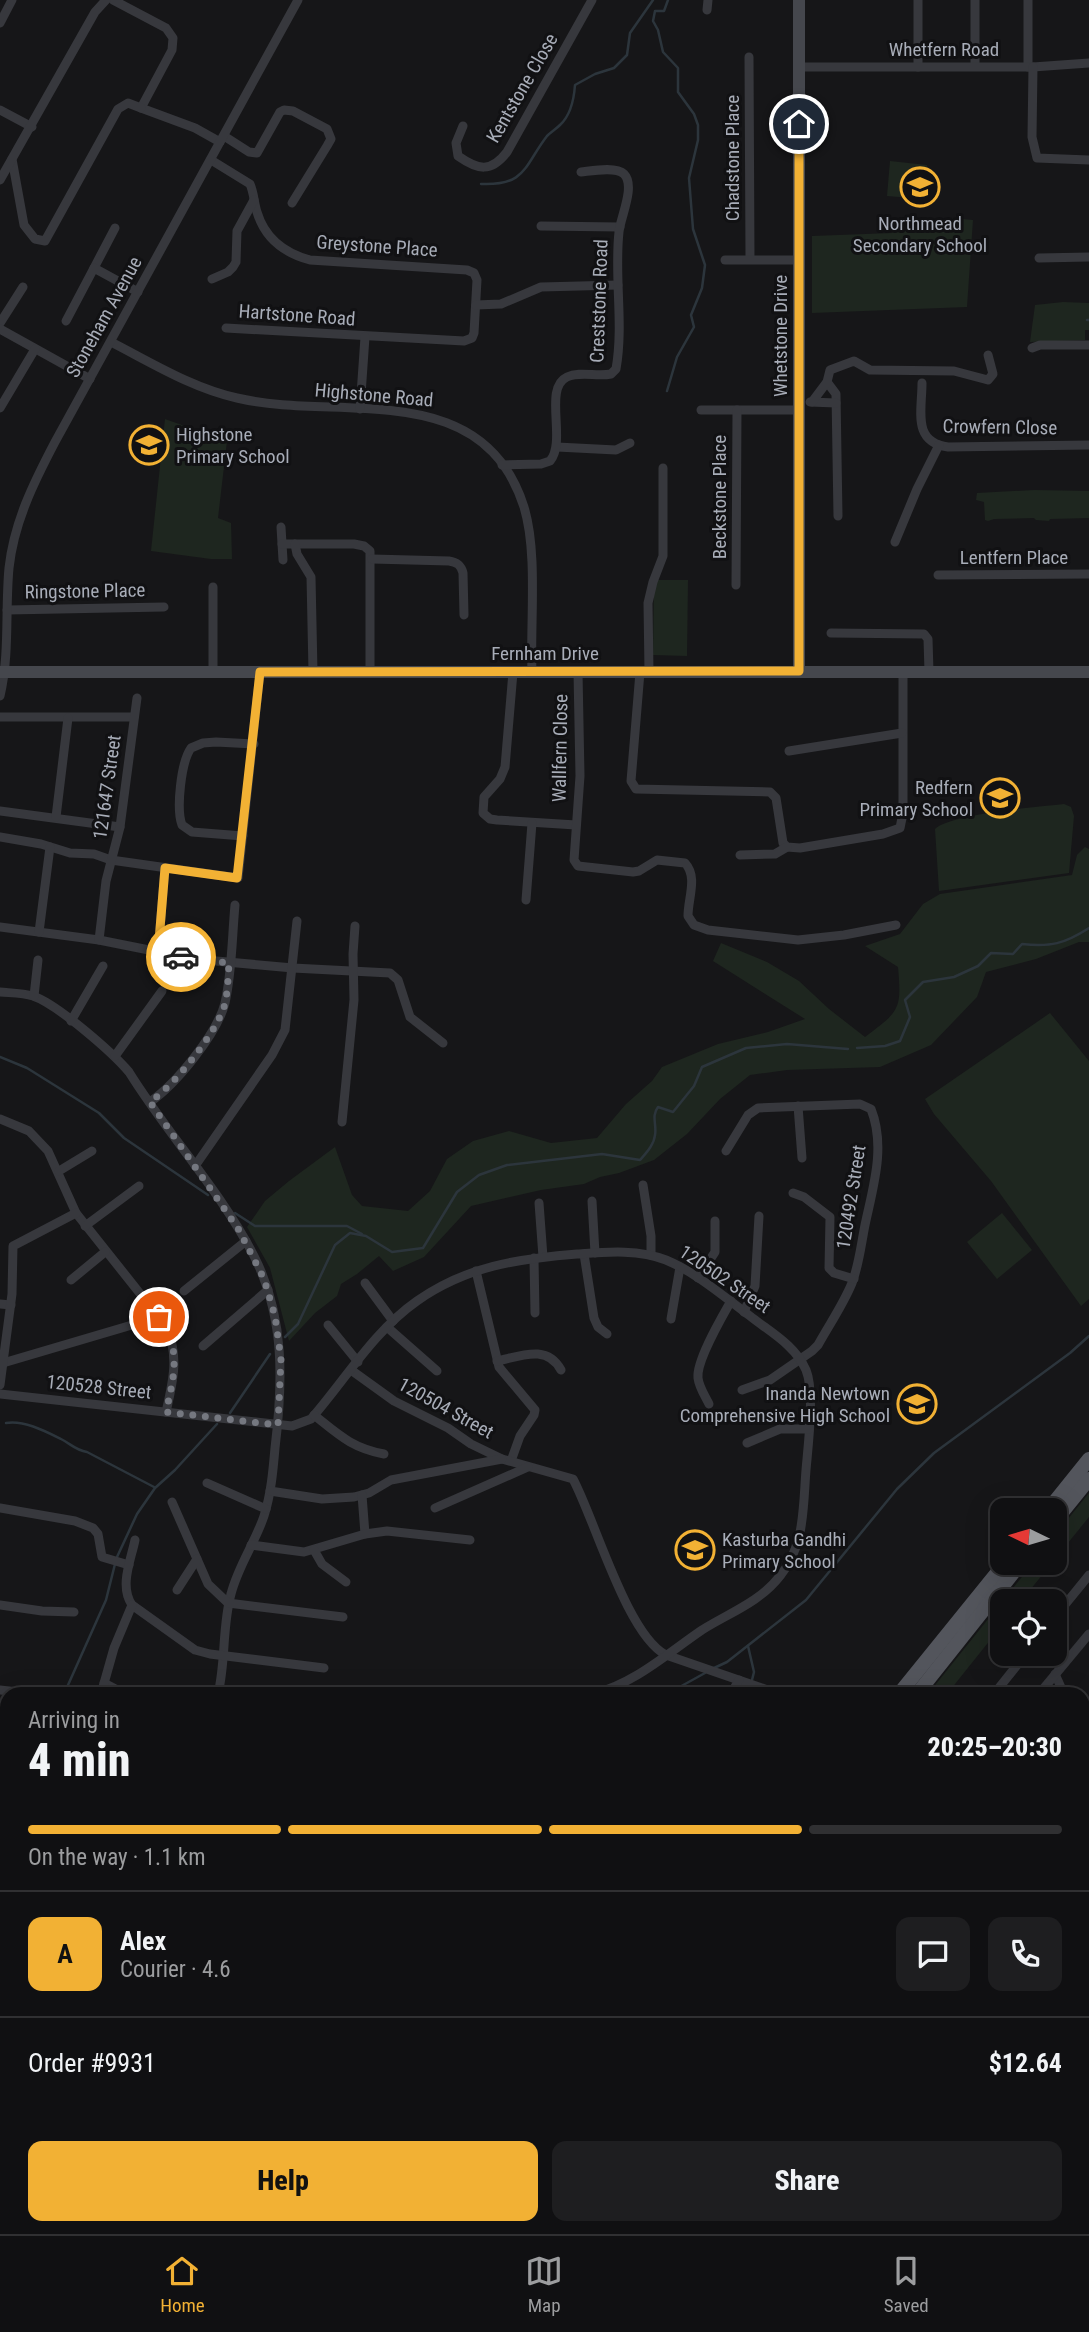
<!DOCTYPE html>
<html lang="en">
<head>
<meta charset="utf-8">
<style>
	body { margin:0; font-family:"Roboto Condensed",sans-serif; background:#1e1e20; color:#f1f3f6; height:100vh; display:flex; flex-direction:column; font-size:26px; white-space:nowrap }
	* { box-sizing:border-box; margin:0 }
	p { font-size:23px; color:#9c9d9f }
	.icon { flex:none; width:38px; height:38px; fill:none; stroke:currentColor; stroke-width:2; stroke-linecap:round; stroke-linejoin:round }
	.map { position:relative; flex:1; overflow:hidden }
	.side { position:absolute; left:0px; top:1687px; width:1090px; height:548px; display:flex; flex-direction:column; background:#101012; border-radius:21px 21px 0 0; box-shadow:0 7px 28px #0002,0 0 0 2px #303032 }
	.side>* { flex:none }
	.needle { width:46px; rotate:275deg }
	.buttons { position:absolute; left:990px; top:1498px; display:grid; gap:14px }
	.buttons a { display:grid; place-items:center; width:77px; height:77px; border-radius:14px; background:#101012; box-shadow:0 7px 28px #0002,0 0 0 2px #303032; font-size:35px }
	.pin { position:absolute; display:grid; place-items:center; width:60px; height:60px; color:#fff; margin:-30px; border:4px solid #fff; border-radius:50%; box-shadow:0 2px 7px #0007 }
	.courier { position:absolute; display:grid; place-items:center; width:70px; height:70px; margin:-35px; border:5px solid #f2b134; border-radius:50%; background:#fff; color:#222; box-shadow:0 2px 9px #0007 }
	.overview em { font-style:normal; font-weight:800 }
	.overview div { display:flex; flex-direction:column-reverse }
	.overview { display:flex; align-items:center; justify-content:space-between; height:119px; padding:0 28px }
	h1 { font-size:46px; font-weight:800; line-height:52px }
	.bar { display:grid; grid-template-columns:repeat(4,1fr); gap:10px 7px; align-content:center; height:84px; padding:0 28px }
	.bar i { height:9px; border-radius:5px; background:#303032 }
	.bar .selected { background:#f2b134 }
	.bar p { grid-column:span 4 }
	.line { display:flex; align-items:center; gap:18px; padding:0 28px; border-top:2px solid #303032 }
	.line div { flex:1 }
	.round { display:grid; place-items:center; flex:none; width:74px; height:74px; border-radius:14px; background:#1e1e20 }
	.action { display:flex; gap:14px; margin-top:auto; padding:14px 28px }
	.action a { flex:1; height:80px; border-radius:14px; background:#f2b134; color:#111; font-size:28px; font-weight:800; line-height:80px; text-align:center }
	.action a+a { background:#1e1e20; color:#f1f3f6 }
	.menu { display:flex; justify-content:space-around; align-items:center; height:98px; border-top:2px solid #303032; background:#101012; font-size:19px; color:#9c9d9f }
	.menu a { display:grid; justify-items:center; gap:4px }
	.menu .selected { color:#f2b134 }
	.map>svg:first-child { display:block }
</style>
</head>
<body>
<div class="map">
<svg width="1089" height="2234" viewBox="0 0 1089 2234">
	<rect width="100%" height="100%" fill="#161618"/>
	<g fill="#1e261f">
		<path d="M890,161l37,4 -4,34 -36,-3z"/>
		<path d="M952,218l21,2 -6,87 -155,6v-77l80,-3 1,-7 34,1z"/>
		<path d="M1063,302l26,1v27h-4v10l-55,2 5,-37z"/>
		<path d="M165,419l62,22 -9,77 13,5 1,36h-21l-60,-8z"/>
		<path d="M1034,490l55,1v27l-39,1 -1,2 -13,-1 -2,-2 -40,1 -6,2 -3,-1 -1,-18 -8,-2 1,-7z"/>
		<path d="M654,580h34l-1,76 -34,-1z"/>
		<path d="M1064,804l7,3 3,9 -5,57 -130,18 -4,-62c15,-15 103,-22 129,-25z"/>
		<path d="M1085,847l4,2v93h-10l-43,17 -50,13 -9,25 -46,48 -51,22 -93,3 -37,5 -30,24 -33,35 -33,26 -35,13 -19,4 -16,7 -43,6 -70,16 -47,51 -31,14 -14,-15 -22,18 -16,10 -4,12 -22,17 -26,28 -19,-73 -23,-41 18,-26 24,-20 46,-34 17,48 10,11 46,5 22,-20 17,-32 26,-18 36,-10 42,12 46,-5 29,-34 26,-23 10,-14 56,-23 50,-12 37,-13 -92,-58 8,-18 46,19 32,19 30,28 36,28c34,-26 37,-26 33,-70l-33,-21 35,-12 23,-30 17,-10 132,-19 5,-20z"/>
		<path d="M1050,1013l39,48v238l-8,7 -90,-125 -57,-67 -9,-15z"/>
		<path d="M1002,1213l30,37 -35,29 -30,-37z"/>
		<path d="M1089,1493v24l-34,42v-24z"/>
		<path d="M1033,1563h19l-31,38h-18v23l-56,70h-19z"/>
	</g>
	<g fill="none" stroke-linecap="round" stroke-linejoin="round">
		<g stroke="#2c353c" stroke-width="2.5">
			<path d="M481,184c45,2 43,-18 66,-48 4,-4 9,-7 13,-11 11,-10 14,-26 15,-40l20,-11 19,-6 13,-13 3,-22 23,-33"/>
			<path d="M1087,320h2"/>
			<path d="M667,391l10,-34 17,-30 -3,-12 11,-27 3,-23 -12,-36 -4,-51 9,-38v-15l-4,-11 -16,-22v-24l-15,-16 -5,-22 -5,-9 2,-10h9l4,-11"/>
			<path d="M857,1048l28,-2 15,-5 10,-24 -5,-17 18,-18 31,-5 24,-11 13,-13 22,1 9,-10c29,3 42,0 67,-16"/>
			<path d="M0,1057l27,11 72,45 25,25 84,57"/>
			<path d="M235,1213l20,13h92l15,8"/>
			<path d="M285,1337l13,-13 37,-79 15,-12 16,3 26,16 31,-4 34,-56 22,-17 28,-10 95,-11 38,6c6,-7 14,-15 15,-25 2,-10 -4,-19 3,-28l15,5 21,-26 8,-19 44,-19 41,-4 61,5"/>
			<path d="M230,1413l40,-59"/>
			<path d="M6,1423c18,-3 39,8 55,16 10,5 14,11 26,13l67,35"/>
			<path d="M117,1557l20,-43 18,-26 20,-18 42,-46"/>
			<path d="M748,1646l6,26 -2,8"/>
			<path d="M714,1668l13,-6 79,-62 91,-111 37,-36 136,-100 19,-17"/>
			<path d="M64,1694l42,-94 9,-36"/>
			<path d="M667,1694l38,-21"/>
			<path d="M1,1773l6,-8"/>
			<path d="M0,2031l7,2"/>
			<path d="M369,2228l2,6"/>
			<path d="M966,2228l5,6"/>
			<path d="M297,2234v-6"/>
		</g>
		<g stroke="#37383d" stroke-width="9">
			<path d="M113,0l53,28 7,10 -1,12 -31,58 54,20 25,14"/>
			<path d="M918,0v67"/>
			<path d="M975,0v66"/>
			<path d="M1028,0v67"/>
			<path d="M707,10l1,-10"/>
			<path d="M0,23l12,-23"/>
			<path d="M749,57l1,202"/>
			<path d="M799,67h234l56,-4"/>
			<path d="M1033,67l-1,70 5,21 52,2"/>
			<path d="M0,110l32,17"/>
			<path d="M463,126l-7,17 2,13c20,14 33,17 49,-4l85,-152"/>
			<path d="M224,136l25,16 8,1 23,-41 4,-2 9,1 34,18 4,10 -4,7 -35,57"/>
			<path d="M12,159l12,66 11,14 10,2 73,-132 10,-6 13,5"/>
			<path d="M211,160l39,24c4,9 4,19 7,28 8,27 27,41 53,48l157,10 7,3 3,7 -3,53 -2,5 -8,3 -238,-13"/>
			<path d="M0,180l95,-168 11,-12"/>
			<path d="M541,226l79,1"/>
			<path d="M1039,258l50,-1"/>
			<path d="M725,260h74"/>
			<path d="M94,268l21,-40"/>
			<path d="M212,279l16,-7 5,-5 3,-5 1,-31 17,-31"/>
			<path d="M476,305l25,-1 40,-17 77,-2"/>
			<path d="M66,321l28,-53 44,24"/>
			<path d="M0,323l23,-36"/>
			<path d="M0,329l90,50"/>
			<path d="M111,342c41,21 81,46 126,56 101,24 245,-23 287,109 14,46 6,115 8,165"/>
			<path d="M1032,348l8,-3h49"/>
			<path d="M827,382l9,12 2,122"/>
			<path d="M922,383c0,28 -10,59 26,64l141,-2"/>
			<path d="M810,402l26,1"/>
			<path d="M812,402l15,-20 3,-12 24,-9 16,9 84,1 34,9 5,-6 -5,-19"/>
			<path d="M0,408l35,-59"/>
			<path d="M360,409l5,-72"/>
			<path d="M701,410h98"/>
			<path d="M557,447l59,3 14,-7"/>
			<path d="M502,465l39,-1 9,-3c17,-20 -7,-73 17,-84 13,-6 30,0 44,-3l5,-5c8,-45 -2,-92 3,-137 1,-14 17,-46 5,-58 -8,-8 -33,-3 -43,-2"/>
			<path d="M281,527l2,33"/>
			<path d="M895,542l22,-53 22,-44"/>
			<path d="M282,544h72l10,2 6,5v121"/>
			<path d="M295,544l2,10 14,23 2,95"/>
			<path d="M372,559l77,2c8,1 12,4 14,12l1,42"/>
			<path d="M938,575l151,-1"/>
			<path d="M736,585l1,-175"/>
			<path d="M7,610l157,-3"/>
			<path d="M831,633l93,1 4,5 1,33"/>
			<path d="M213,672v-85"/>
			<path d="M513,672l-8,95 -5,12 -16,18 -1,16 7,6 7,1 79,5"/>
			<path d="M578,672l2,104 -6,84 4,6 55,6 6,-1 18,-11 28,3c13,14 3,35 3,53l6,9 14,5 90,10 46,-5 52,-10"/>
			<path d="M640,672l-9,109 5,8 134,3 6,6 7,45 4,4 13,1 83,-14 17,-6 3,-15v-140"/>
			<path d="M649,672l-1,-69 5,-21 10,-26v-88"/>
			<path d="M0,696c10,-43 5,-85 9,-128 5,-46 25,-86 46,-126l243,-442"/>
			<path d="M0,717h134"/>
			<path d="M789,751l113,-18"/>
			<path d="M0,811l120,16"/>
			<path d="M56,817l12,-99"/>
			<path d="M243,836l-51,-4 -10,-7c-6,-16 -1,-63 9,-77l12,-5 13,-1 38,2"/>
			<path d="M0,837l41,7 29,9 24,1 17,6 127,18 22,-206"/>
			<path d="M740,855l35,-1 12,-7"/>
			<path d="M526,900l6,-77"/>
			<path d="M0,927l99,13 95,19 99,9 97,5 8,7 12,37 33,26"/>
			<path d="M39,932l11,-85"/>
			<path d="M99,940l7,-59 14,-54 17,-129"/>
			<path d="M158,953l7,-85"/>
			<path d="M0,992c11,1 23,1 33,4 24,8 79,56 96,76 39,63 91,118 125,184 31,61 29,126 21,192 -2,23 -4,46 -11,68 -9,27 -26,50 -33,78 -9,32 -5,67 -13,100"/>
			<path d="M34,996l4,-36"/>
			<path d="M71,1021l32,-55"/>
			<path d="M115,1056l47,-65"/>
			<path d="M150,1102c26,-18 67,-68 75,-99 7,-31 7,-66 10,-98"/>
			<path d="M798,1106l4,52"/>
			<path d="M0,1119l29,12 19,20 28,62 89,112c15,28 8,57 1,87"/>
			<path d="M342,1122l12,-122 -1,-46 2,-28"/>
			<path d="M726,1151l22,-36 10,-7 102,-4 11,5c15,38 2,78 -6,116 -4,20 -6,40 -13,58 -9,22 -23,42 -34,62l-6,6 -42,29 -28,10"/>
			<path d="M195,1166l77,-111 13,-25 12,-109"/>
			<path d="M59,1171l33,-20"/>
			<path d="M643,1185l8,51v19"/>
			<path d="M793,1193l11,4 26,20 -1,51 5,5 20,6"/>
			<path d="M592,1201l3,52"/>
			<path d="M539,1203l4,54"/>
			<path d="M85,1226l54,-40"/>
			<path d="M584,1254l10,64 4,9 9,7"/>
			<path d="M534,1258l1,55"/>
			<path d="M476,1271l23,96 36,43 -1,5 -14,21 -9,25"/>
			<path d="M698,1278l17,-26v-31"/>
			<path d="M71,1280l34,-28"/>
			<path d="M365,1283l28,38"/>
			<path d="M184,1291l62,-50"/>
			<path d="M0,1304l11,1"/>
			<path d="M744,1312l11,-26 4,-70"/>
			<path d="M671,1319l9,-52"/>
			<path d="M328,1325l30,37"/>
			<path d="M387,1327l50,44"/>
			<path d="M203,1346l65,-56"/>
			<path d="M497,1361c24,-5 50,-17 64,9"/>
			<path d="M3,1363l156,-46"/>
			<path d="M351,1370l43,31 54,27 23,16 31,15 71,20c22,41 54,156 93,176l113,39"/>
			<path d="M0,1385l12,-91 1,-48 63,-33"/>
			<path d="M0,1394l292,32 19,-7c34,-39 63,-88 106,-118 50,-35 100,-42 160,-47 29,-2 61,-5 89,6 31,13 57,36 84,56 20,16 45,29 56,54 9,22 2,76 0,100 -3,37 -1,76 -26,106 -20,26 -51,37 -78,54 -34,23 -68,54 -109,64"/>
			<path d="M709,1404c-4,-8 -10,-17 -11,-26 -2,-17 24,-61 33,-77"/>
			<path d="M314,1415c25,20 38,33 70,39"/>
			<path d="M747,1443l33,-14h29"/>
			<path d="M207,1483l59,26"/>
			<path d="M270,1491l52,8 32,-2 15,-4 22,-13 111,-21"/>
			<path d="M362,1495l3,39"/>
			<path d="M172,1502l36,82 20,19 115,14"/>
			<path d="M0,1508l75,13 18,7 5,6 4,23 27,8"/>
			<path d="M435,1508l93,-41"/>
			<path d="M135,1540c-4,20 -16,46 -3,65l63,45 15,4 114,14"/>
			<path d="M251,1545l53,7 61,-18 22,-3 83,9"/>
			<path d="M314,1550l8,14 24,18"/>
			<path d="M177,1590l20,-31"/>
			<path d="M0,1605l42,6 32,1"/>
			<path d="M1055,1617l34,-42"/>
			<path d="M1055,1674l9,20"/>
			<path d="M104,1683l21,11"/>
			<path d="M0,1690l36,4"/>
			<path d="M101,1694l13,-46 18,-43"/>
			<path d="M729,1694l3,-2 7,-12"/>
			<path d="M994,1694l32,-40"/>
			<path d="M1039,1694l50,-60"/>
			<path d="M1083,1740l6,13"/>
			<path d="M0,1776l7,1"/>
			<path d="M1083,1864l6,-3"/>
			<path d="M0,1884l7,-1"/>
			<path d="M0,2090l7,1"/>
			<path d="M1083,2115l6,-2"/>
			<path d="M1083,2157l6,14"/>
			<path d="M0,2201l7,5"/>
			<path d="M46,2228l18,6"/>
			<path d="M999,2228l6,6"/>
			<path d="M149,2234l10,-6"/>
			<path d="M1072,2234l17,-7"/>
		</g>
		<g stroke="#45474d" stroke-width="12">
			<path d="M0,672h1089"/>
			<path d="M799,672v-672"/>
			<path d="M245,2228l10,6"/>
			<path d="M175,2234l11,-6"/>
		</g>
		<g stroke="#53555c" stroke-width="14">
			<path d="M1048,1510l41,-51"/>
			<path d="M1055,1521l34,-42"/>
			<path d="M899,1694l106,-131"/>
			<path d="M917,1694l104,-131"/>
			<path d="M509,2234l2,-6"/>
			<path d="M523,2234l2,-6"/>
		</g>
	</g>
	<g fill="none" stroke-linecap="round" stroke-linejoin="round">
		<path stroke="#757880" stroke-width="7" stroke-dasharray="0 12.6" d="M159,1317c23,32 15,59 7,95l112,13 3,-66 -6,-43 -11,-37 -25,-49 -89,-128c25,-18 64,-66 74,-95 4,-14 4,-30 5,-44l-48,-6"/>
		<path stroke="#f2b134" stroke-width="9" d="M181,957l-23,-4 7,-85 72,10 23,-206 539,-1v-547"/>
	</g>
	<defs>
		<g id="school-ring" transform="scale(2.0125)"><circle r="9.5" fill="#111113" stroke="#f2b134" stroke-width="1.5"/><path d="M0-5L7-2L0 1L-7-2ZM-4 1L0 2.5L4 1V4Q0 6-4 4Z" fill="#f2b134"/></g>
	</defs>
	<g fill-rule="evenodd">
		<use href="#school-ring" x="920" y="187"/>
		<use href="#school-ring" x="149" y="445"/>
		<use href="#school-ring" x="1000" y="798"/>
		<use href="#school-ring" x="917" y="1404"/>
		<use href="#school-ring" x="695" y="1550"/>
	</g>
	<g text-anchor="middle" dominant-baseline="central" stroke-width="6" stroke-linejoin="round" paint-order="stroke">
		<g font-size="19" fill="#a8adb8" stroke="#111113">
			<text x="944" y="49">Whetfern Road</text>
			<text transform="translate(522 88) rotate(-60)">Kentstone Close</text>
			<text transform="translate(732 158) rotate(-90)">Chadstone Place</text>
			<text transform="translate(377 246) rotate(4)">Greystone Place</text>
			<text transform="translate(599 301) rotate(-88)">Creststone Road</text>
			<text transform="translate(297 315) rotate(4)">Hartstone Road</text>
			<text transform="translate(104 317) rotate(-61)">Stoneham Avenue</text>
			<text transform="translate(780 336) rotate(-90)">Whetstone Drive</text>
			<text transform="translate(374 395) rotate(5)">Highstone Road</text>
			<text transform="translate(1000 427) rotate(1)">Crowfern Close</text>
			<text transform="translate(719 497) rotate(-90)">Beckstone Place</text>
			<text x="1014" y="557">Lentfern Place</text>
			<text transform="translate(85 591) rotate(-1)">Ringstone Place</text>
			<text x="545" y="653">Fernham Drive</text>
			<text transform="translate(560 748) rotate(-89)">Wallfern Close</text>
			<text transform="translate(107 787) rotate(-82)">121647 Street</text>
			<text transform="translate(851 1197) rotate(-81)">120492 Street</text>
			<text transform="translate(725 1279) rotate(34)">120502 Street</text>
			<text transform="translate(99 1387) rotate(6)">120528 Street</text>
			<text transform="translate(446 1408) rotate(29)">120504 Street</text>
		</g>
		<g font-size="19" fill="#a8adb8" stroke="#111113" text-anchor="start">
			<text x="920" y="223" text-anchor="middle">Northmead<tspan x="920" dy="22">Secondary School</tspan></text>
			<text x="176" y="434">Highstone<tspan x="176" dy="22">Primary School</tspan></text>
			<text x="973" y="787" text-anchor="end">Redfern<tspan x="973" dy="22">Primary School</tspan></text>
			<text x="890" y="1393" text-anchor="end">Inanda Newtown<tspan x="890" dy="22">Comprehensive High School</tspan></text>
			<text x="722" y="1539">Kasturba Gandhi<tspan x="722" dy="22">Primary School</tspan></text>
		</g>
	</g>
</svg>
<div class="buttons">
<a><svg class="needle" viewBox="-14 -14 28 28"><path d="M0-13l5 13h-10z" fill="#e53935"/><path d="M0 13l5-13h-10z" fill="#9c9d9f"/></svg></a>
<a><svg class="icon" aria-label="locate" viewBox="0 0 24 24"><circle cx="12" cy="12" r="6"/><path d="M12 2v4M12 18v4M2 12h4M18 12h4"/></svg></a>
</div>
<div class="pin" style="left:159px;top:1317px;background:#ea580c"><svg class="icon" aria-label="bag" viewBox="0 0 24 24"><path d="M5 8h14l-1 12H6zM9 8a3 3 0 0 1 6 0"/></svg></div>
<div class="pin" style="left:799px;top:124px;background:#1f2937"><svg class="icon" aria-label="home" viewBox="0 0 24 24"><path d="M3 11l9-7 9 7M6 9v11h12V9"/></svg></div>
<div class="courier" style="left:181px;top:957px"><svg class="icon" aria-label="car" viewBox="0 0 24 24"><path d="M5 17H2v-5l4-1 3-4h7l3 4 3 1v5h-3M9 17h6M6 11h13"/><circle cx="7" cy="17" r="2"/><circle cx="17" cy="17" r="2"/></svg></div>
<section class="side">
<div class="overview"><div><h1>4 min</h1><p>Arriving in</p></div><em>20:25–20:30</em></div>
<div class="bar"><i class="selected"></i><i class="selected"></i><i class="selected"></i><i></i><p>On the way · 1.1 km</p></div>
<div class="line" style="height:126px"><b class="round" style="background:#f2b134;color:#111">A</b><div><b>Alex</b><p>Courier · 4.6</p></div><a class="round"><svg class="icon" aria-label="chat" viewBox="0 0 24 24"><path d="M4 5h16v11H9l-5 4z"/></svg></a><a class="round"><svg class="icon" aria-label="phone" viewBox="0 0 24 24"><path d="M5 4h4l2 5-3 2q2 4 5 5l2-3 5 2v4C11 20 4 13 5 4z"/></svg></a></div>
<div class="line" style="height:91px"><div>Order #9931</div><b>$12.64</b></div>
<div class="action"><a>Help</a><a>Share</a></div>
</section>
</div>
<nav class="menu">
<a class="selected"><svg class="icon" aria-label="home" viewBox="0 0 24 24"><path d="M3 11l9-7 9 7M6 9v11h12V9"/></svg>Home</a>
<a><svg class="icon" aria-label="map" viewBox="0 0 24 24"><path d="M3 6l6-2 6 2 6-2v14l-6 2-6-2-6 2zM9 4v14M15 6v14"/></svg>Map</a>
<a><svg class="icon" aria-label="saved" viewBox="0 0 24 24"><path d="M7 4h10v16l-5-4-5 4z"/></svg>Saved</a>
</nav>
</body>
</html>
